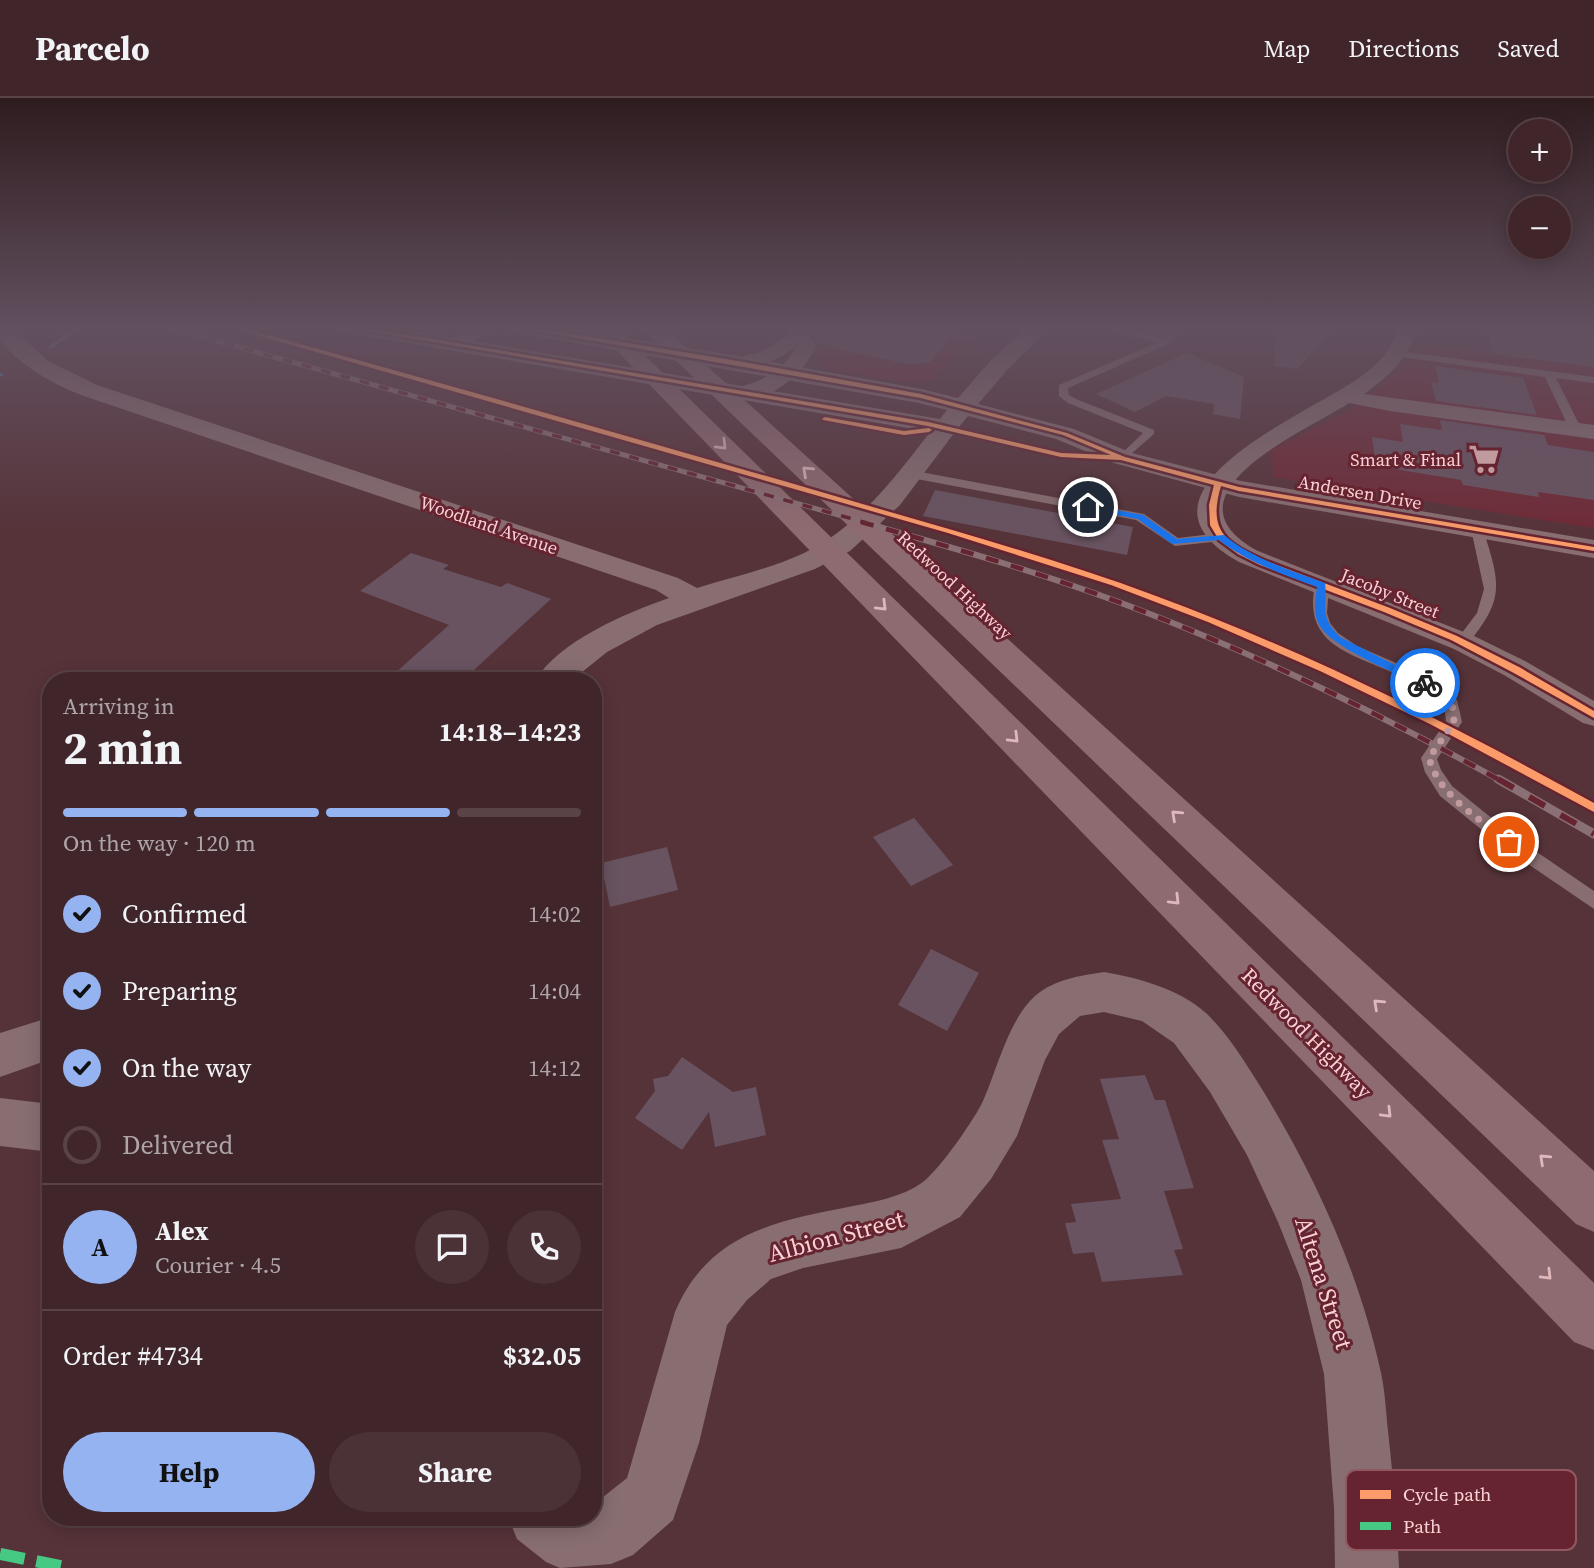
<!DOCTYPE html>
<html lang="en">
<head>
<meta charset="utf-8">
<style>
	body { margin:0; font-family:"Source Serif 4",serif; background:#4b3237; color:#f1f3f6; height:100vh; display:flex; flex-direction:column; font-size:26px; white-space:nowrap }
	* { box-sizing:border-box; margin:0 }
	p { font-size:23px; color:#aea5a9 }
	.icon { flex:none; width:38px; height:38px; fill:none; stroke:currentColor; stroke-width:2; stroke-linecap:round; stroke-linejoin:round }
	.map { position:relative; flex:1; overflow:hidden }
	.details { position:absolute; left:42px; top:574px; width:560px; height:854px; display:flex; flex-direction:column; background:#40262b; border-radius:28px; box-shadow:0 4px 18px #0003,0 0 0 2px #594347 }
	.details>* { flex:none }
	.buttons { position:absolute; left:1508px; top:21px; display:grid; gap:14px }
	.buttons a { display:grid; place-items:center; width:63px; height:63px; border-radius:50%; background:#40262b; box-shadow:0 4px 18px #0003,0 0 0 2px #594347; font-size:35px }
	.pin { position:absolute; display:grid; place-items:center; width:60px; height:60px; color:#fff; margin:-30px; border:4px solid #fff; border-radius:50%; box-shadow:0 2px 7px #0007 }
	.courier { position:absolute; display:grid; place-items:center; width:70px; height:70px; margin:-35px; border:5px solid #1a73e8; border-radius:50%; background:#fff; color:#222; box-shadow:0 2px 9px #0007 }
	.overview em { font-style:normal; font-weight:700 }
	.overview div { display:flex; flex-direction:column-reverse }
	.overview { display:flex; align-items:center; justify-content:space-between; height:119px; padding:0 21px }
	h1 { font-size:46px; font-weight:700; line-height:52px }
	.bar { display:grid; grid-template-columns:repeat(4,1fr); gap:10px 7px; align-content:center; height:84px; padding:0 21px }
	.bar i { height:9px; border-radius:5px; background:#594347 }
	.bar .selected { background:#95b2f1 }
	.bar p { grid-column:span 4 }
	.line { display:flex; align-items:center; gap:18px; padding:0 21px; border-top:2px solid #594347 }
	.line div { flex:1 }
	.round { display:grid; place-items:center; flex:none; width:74px; height:74px; border-radius:37px; background:#4b3237 }
	ol { padding:0 21px; list-style:none }
	li { display:flex; align-items:center; gap:21px; height:77px }
	li p { margin-inline-start:auto }
	li .icon { padding:7px; border-radius:50%; background:#95b2f1; color:#111; stroke-width:4 }
	li:last-child { color:#aea5a9 }
	li i { width:38px; height:38px; border:4px solid #594347; border-radius:50% }
	.button { display:flex; gap:14px; margin-top:auto; padding:14px 21px }
	.button a { flex:1; height:80px; border-radius:42px; background:#95b2f1; color:#111; font-size:28px; font-weight:700; line-height:80px; text-align:center }
	.button a+a { background:#4b3237; color:#f1f3f6 }
	header { display:flex; align-items:center; gap:42px; box-sizing:border-box; height:98px; padding:0 35px; background:#40262b; border-bottom:2px solid #594347 }
	header strong { font-size:33px }
	nav { display:flex; gap:38px; margin-inline-start:auto; font-size:24px }
	.map>svg:first-child { display:block }
</style>
</head>
<body>
<header>
<strong>Parcelo</strong>
<nav><a>Map</a><a>Directions</a><a>Saved</a></nav>
</header>
<div class="map">
<svg width="1594" height="1470" viewBox="0 0 1594 1470">
	<rect width="100%" height="100%" fill="#563339"/>
	<g fill="#6f2a36">
		<path d="M823,229h166l-28,24 -24,26 -20,7 -86,-14 -13,-6 -2,-4 11,-17z"/>
		<path d="M1425,247l169,22v161l-321,-51 -1,-28 85,-43z"/>
	</g>
	<g fill="none" stroke-linecap="round" stroke-linejoin="round">
		<g fill="#5584bb" fill-rule="evenodd">
			<path d="M76,229h6l-29,21h-4v-2z"/>
			<path d="M0,275l3,1 1,1 -4,2z"/>
		</g>
	</g>
	<g fill="#695361">
		<path d="M867,229h91l-27,35 -20,3 -93,-21 -5,-7z"/>
		<path d="M1276,229h59l-38,42 -23,-3z"/>
		<path d="M1485,229h88l4,8 6,4 11,-2v30l-100,-13z"/>
		<path d="M1187,255l57,24 -4,42 -27,-5 1,-10 -48,-8 -31,16 -39,-18z"/>
		<path d="M1435,268l88,12 14,37 -101,-14 -5,-19 8,1z"/>
		<path d="M1440,322l104,15 4,10 46,7v48l-56,-8 1,5 -76,-12 -2,-5 -85,-14 -4,-29 31,5 -3,-18 42,6z"/>
		<path d="M935,392l198,37 -6,28 -204,-39z"/>
		<path d="M411,455l38,12 -6,4 58,18 6,-4 44,16 -89,82h-76l63,-56 -89,-34z"/>
		<path d="M914,720l39,47 -42,21 -38,-49z"/>
		<path d="M667,749l11,43 -68,17 -9,-44z"/>
		<path d="M931,851l48,24 -32,58 -49,-26z"/>
		<path d="M682,959l51,35 23,-5 10,48 -51,12 -6,-35 -27,38 -47,-32 20,-27 -2,-12 15,-3z"/>
		<path d="M1145,977l10,25h10l29,88 -30,3 19,58 -9,1 9,25 -81,7 -8,-30 -21,2 -8,-31 11,-1 -5,-18 50,-5 -19,-59 17,-1 -19,-60z"/>
	</g>
	<g fill="none" stroke-linecap="round" stroke-linejoin="round">
		<g fill="#886e71" fill-rule="evenodd">
			<path d="M819,229h17l-35,11 -5,-3z"/>
			<path d="M1102,229h18l43,11 9,-11h10l-14,17 -100,44 1,7 7,4 78,31v4l-31,27 -6,-3 26,-25 -75,-30 -9,-7v-11l97,-42z"/>
			<path d="M1578,229h10l4,8 -8,2z"/>
			<path d="M1398,253l196,26v6l-38,-5 26,52 -6,3 -6,-3 -25,-53 -151,-21 -1,-2z"/>
			<path d="M910,372l234,44 34,24 43,-5 6,4 -6,4 -46,5 -39,-26 -230,-43 -2,-3z"/>
			<path d="M1477,427l6,4c17,55 23,69 -16,116l-5,2 -7,-5 22,-29 7,-24 -13,-60z"/>
			<path d="M1322,483l7,4 -2,28 3,10 8,10 19,13 62,27 38,27 5,22 -25,37 4,11 11,16 63,51 79,54v18l-91,-62 -63,-51 -15,-24 -4,-14 25,-37 -2,-15c-13,-11 -28,-22 -44,-30 -44,-22 -98,-28 -85,-91z"/>
		</g>
		<g fill="#886e71" fill-rule="evenodd">
			<path d="M785,229h19l12,19c-12,27 -47,59 -80,52l-3,-5 3,-5c25,-6 48,-17 60,-41 -18,12 -43,26 -65,20l-3,-4 3,-4 30,-7 28,-18z"/>
			<path d="M1399,229h19c-10,31 -27,48 -54,67l230,31v14l-204,-28 -41,-8c-43,28 -194,92 -91,148l216,85 51,25 69,40v25l-11,-3 -79,-48 -50,-26 -215,-87c-128,-71 75,-150 121,-185 20,-14 31,-27 39,-50z"/>
		</g>
		<g fill="#886e71" fill-rule="evenodd">
			<path d="M0,229h11l37,34 49,24 581,193 19,10c35,-11 73,-19 107,-35 58,-28 95,-81 133,-130l9,-2 9,2 3,5 -58,77 -50,46 -35,18 -158,56 -50,27 -36,29h-36c24,-40 91,-68 134,-83l-13,-8 -575,-195c-32,-13 -58,-28 -81,-54z"/>
			<path d="M468,229h26l-19,13 9,9 -3,5h-16l-7,-4 -5,-12z"/>
			<path d="M1104,874c35,6 75,17 102,41 21,20 39,49 54,73 54,87 99,185 121,287 4,18 5,39 7,58 5,45 9,91 11,137h-64l-1,-60 -10,-134 -23,-94 -23,-58 -31,-67 -37,-63 -36,-49 -32,-22 -38,-9 -24,4 -21,18 -14,26 -28,76 -26,43 -31,38 -59,31 -98,20 -32,11 -24,21 -20,25 -28,118 -26,77 -40,35 -22,9 -51,4 -14,-6 -29,-23 -9,-22h85v-12l34,-27 48,-166c34,-80 102,-91 178,-106 25,-5 49,-9 70,-24 17,-13 51,-62 60,-81 14,-32 26,-82 52,-105 20,-17 44,-20 69,-24z"/>
			<path d="M51,919v42l-51,18v-44z"/>
			<path d="M0,1000l51,6v48l-51,-6z"/>
		</g>
		<path fill="#886e71" fill-rule="evenodd" d="M338,229h50l552,92 7,-9 -28,-7 -402,-70 -7,-2 -3,-4h51l180,29 183,33 37,9 34,-39 36,-32h23l-43,42 -30,35 96,25 58,24 109,28 353,59v18l-355,-61 -125,-34 -58,-24 -88,-23 -10,12 -15,6 -595,-101 -7,-2z"/>
		<g fill="#8e6b70" fill-rule="evenodd">
			<path d="M594,229h22l978,956v67l-20,-8z"/>
			<path d="M641,229h23l930,844v61l-18,-8z"/>
		</g>
		<g stroke="#8a6f74" stroke-width="5">
			<path id="rail-far2" d="M167,229l700,196"/>
		</g>
		<g stroke="#8a6f74" stroke-width="6">
			<path id="rail-far1" d="M861,424c97,27 195,55 289,92 121,47 238,104 351,167"/>
		</g>
		<g stroke="#8a6f74" stroke-width="9">
			<path id="rail" d="M1498,681l96,55"/>
		</g>
		<use href="#rail-far2" stroke="#652430" stroke-width="3.5" stroke-dasharray="10" stroke-linecap="butt"/>
		<use href="#rail-far1" stroke="#652430" stroke-width="4.5" stroke-dasharray="13" stroke-linecap="butt"/>
		<use href="#rail" stroke="#652430" stroke-width="6" stroke-dasharray="18" stroke-linecap="butt"/>
		<path stroke="#46c982" stroke-width="12" stroke-dasharray="25 12" stroke-linecap="butt" d="M0,1456l70,14"/>
		<g stroke="#652430" stroke-width="5">
			<g id="cycleway">
				<path d="M229,229h11c190,53 381,107 571,162 115,34 232,65 345,107 152,56 297,129 438,207v9l-164,-88 -110,-53 -112,-49 -97,-37 -163,-52z"/>
				<path d="M345,229h15l568,95 133,31 50,2 -48,-20 -142,-37 -407,-71h16l208,34 183,33 146,39 58,24 114,30 355,60v4l-355,-60 -18,-5c-14,46 6,58 45,75l124,47 67,28 62,31 75,44v7l-82,-46 -61,-32 -67,-28 -124,-47 -22,-11 -19,-14 -9,-15 -1,-20 5,-20 -93,-25 -60,-3 -133,-31z"/>
				<path d="M825,319l79,14 25,-3 3,2 -3,2 -25,3 -81,-15 -1,-1z"/>
			</g>
		</g>
		<use href="#cycleway" fill="#fa9b69" fill-rule="evenodd"/>
	</g>
	<defs><path id="oneway-chevron" d="M-2-3.5L2.5 0L-2 3.5" fill="none" stroke-width="1.6" stroke-linecap="round" stroke-linejoin="round" transform="scale(1.75)"/></defs>
	<g stroke="#dfb8bb">
		<use href="#oneway-chevron" transform="translate(722 347) rotate(45)"/>
		<use href="#oneway-chevron" transform="translate(807 373) rotate(-137)"/>
		<use href="#oneway-chevron" transform="translate(882 508) rotate(45)"/>
		<use href="#oneway-chevron" transform="translate(1014 640) rotate(45)"/>
		<use href="#oneway-chevron" transform="translate(1176 717) rotate(-137)"/>
		<use href="#oneway-chevron" transform="translate(1175 802) rotate(45)"/>
		<use href="#oneway-chevron" transform="translate(1378 906) rotate(-137)"/>
		<use href="#oneway-chevron" transform="translate(1387 1015) rotate(45)"/>
		<use href="#oneway-chevron" transform="translate(1544 1061) rotate(-137)"/>
		<use href="#oneway-chevron" transform="translate(1547 1177) rotate(45)"/>
	</g>
	<linearGradient id="sky" x2="0" y2="1"><stop stop-color="#2f1c1f"/><stop offset="0.53" stop-color="#62505f"/><stop offset="1" stop-color="#62505f" stop-opacity="0"/></linearGradient>
	<rect width="1594" height="435" fill="url(#sky)"/>
	<path fill="#1a73e8" d="M1088,407l55,10 34,24 47,-4c29,24 66,35 101,48 3,25 -7,32 15,54l90,46 -9,3c-24,-13 -85,-37 -99,-57 -10,-13 -7,-28 -5,-42 -34,-13 -69,-24 -98,-47l-47,4 -34,-25 -53,-10z"/>
	<g fill="none" stroke-linecap="round" stroke-linejoin="round">
		<path stroke="#c19a9e" stroke-width="7" stroke-dasharray="0 12.6" d="M1425,585l27,21 2,18 -25,36c10,38 51,61 80,84"/>
	</g>
	<defs>
		<g id="supermarket-bare" transform="scale(2.415)"><path d="M-6-5.5h2.5l.6 2H6L4.5 2H-2.5L-4.4-4H-6ZM-1.5 3.2a1.3 1.3 0 1 0 .1 0ZM3 3.2a1.3 1.3 0 1 0 .1 0Z" fill="#c19a9e" stroke="#652430" stroke-width="2.5" paint-order="stroke"/></g>
	</defs>
	<g fill-rule="evenodd">
		<use href="#supermarket-bare" x="1484" y="361"/>
	</g>
	<g text-anchor="middle" dominant-baseline="central" stroke-width="6" stroke-linejoin="round" paint-order="stroke">
		<g font-size="18" fill="#fad1d4" stroke="#652430" text-anchor="end">
			<text x="1461" y="361">Smart &amp; Final</text>
		</g>
		<g font-size="18" fill="#fad1d4" stroke="#652430">
			<text transform="translate(1360 394) rotate(10)">Andersen Drive</text>
			<text transform="translate(489 427) rotate(19)">Woodland Avenue</text>
			<text transform="translate(955 487) rotate(43)">Redwood Highway</text>
			<text transform="translate(1390 495) rotate(22)">Jacoby Street</text>
		</g>
		<g font-size="21" fill="#fad1d4" stroke="#652430">
			<text transform="translate(1307 935) rotate(45)">Redwood Highway</text>
		</g>
		<g font-size="24" fill="#fad1d4" stroke="#652430">
			<text transform="translate(836 1138) rotate(-15)">Albion Street</text>
			<text transform="translate(1324 1185) rotate(72)">Altena Street</text>
		</g>
	</g>
	<rect x="1346" y="1372" width="230" height="80" rx="10" fill="#652430" stroke="#925861" stroke-width="2"/>
	<rect x="1360" y="1392" width="31" height="9" fill="#fa9b69"/>
	<rect x="1360" y="1424" width="31" height="8" fill="#46c982"/>
	<g font-size="19" fill="#fad1d4">
		<text x="1403" y="1403">Cycle path</text>
		<text x="1403" y="1435">Path</text>
	</g>
</svg>
<div class="buttons">
<a>+</a>
<a>−</a>
</div>
<div class="pin" style="left:1509px;top:744px;background:#ea580c"><svg class="icon" aria-label="bag" viewBox="0 0 24 24"><path d="M5 8h14l-1 12H6zM9 8a3 3 0 0 1 6 0"/></svg></div>
<div class="pin" style="left:1088px;top:409px;background:#1f2937"><svg class="icon" aria-label="home" viewBox="0 0 24 24"><path d="M3 11l9-7 9 7M6 9v11h12V9"/></svg></div>
<div class="courier" style="left:1425px;top:585px"><svg class="icon" aria-label="bike" viewBox="0 0 24 24"><circle cx="6" cy="16" r="4"/><circle cx="18" cy="16" r="4"/><path d="M6 16l4-8h5l3 8M10 8l3 8H6M13 5h3"/></svg></div>
<section class="details">
<div class="overview"><div><h1>2 min</h1><p>Arriving in</p></div><em>14:18–14:23</em></div>
<div class="bar"><i class="selected"></i><i class="selected"></i><i class="selected"></i><i></i><p>On the way · 120 m</p></div>
<ol>
<li><svg class="icon" aria-label="check" viewBox="0 0 24 24"><path d="M5 12l5 5 9-10"/></svg>Confirmed<p>14:02</p></li>
<li><svg class="icon" aria-label="check" viewBox="0 0 24 24"><path d="M5 12l5 5 9-10"/></svg>Preparing<p>14:04</p></li>
<li><svg class="icon" aria-label="check" viewBox="0 0 24 24"><path d="M5 12l5 5 9-10"/></svg>On the way<p>14:12</p></li>
<li><i></i>Delivered</li>
</ol>
<div class="line" style="height:126px"><b class="round" style="background:#95b2f1;color:#111">A</b><div><b>Alex</b><p>Courier · 4.5</p></div><a class="round"><svg class="icon" aria-label="chat" viewBox="0 0 24 24"><path d="M4 5h16v11H9l-5 4z"/></svg></a><a class="round"><svg class="icon" aria-label="phone" viewBox="0 0 24 24"><path d="M5 4h4l2 5-3 2q2 4 5 5l2-3 5 2v4C11 20 4 13 5 4z"/></svg></a></div>
<div class="line" style="height:91px"><div>Order #4734</div><b>$32.05</b></div>
<div class="button"><a>Help</a><a>Share</a></div>
</section>
</div>
</body>
</html>
